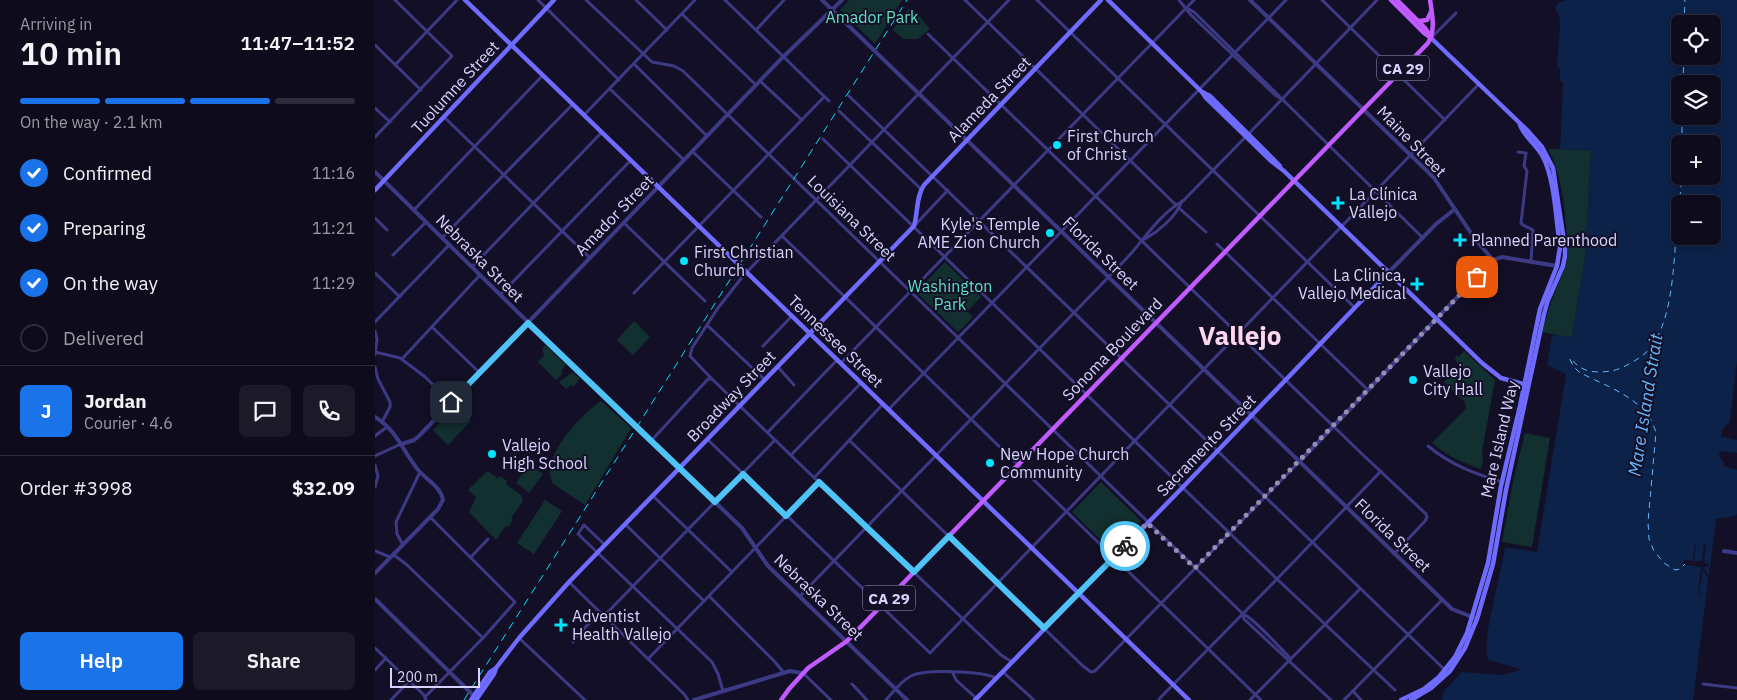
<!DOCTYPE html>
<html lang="en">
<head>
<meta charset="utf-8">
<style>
	body { margin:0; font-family:"IBM Plex Sans",sans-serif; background:#1c1929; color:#f1f3f6; height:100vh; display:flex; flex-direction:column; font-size:19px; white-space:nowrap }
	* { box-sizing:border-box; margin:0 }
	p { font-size:16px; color:#9b9ba3 }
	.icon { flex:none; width:28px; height:28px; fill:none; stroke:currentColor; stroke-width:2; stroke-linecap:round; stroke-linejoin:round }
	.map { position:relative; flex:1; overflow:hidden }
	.details { display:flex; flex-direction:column; background:#0e0b1c; width:375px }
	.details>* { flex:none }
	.fabs { position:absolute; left:1296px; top:15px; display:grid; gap:10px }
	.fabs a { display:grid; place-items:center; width:50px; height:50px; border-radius:8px; background:#0e0b1c; box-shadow:0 2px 8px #0003,0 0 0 1px #2e2b3b; font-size:25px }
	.scale { position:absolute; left:15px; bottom:12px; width:90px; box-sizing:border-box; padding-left:5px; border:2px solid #d9d4ff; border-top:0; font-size:14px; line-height:18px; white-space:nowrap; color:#d9d4ff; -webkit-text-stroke:4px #130f26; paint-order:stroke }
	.pin { position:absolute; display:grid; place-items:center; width:42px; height:42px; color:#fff; margin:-21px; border-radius:10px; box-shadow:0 2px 8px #0006 }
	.courier { position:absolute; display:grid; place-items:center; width:50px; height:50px; margin:-25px; border:4px solid #4fc3f7; border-radius:50%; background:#fff; color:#222; box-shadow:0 1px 6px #0007 }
	.head em { font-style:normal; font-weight:600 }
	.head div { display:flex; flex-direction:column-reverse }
	.head { display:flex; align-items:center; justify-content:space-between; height:85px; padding:0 20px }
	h1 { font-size:32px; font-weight:600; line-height:38px }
	.bar { display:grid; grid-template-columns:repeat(4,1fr); gap:8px 5px; align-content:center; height:60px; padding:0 20px }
	.bar i { height:6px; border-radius:4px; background:#2e2b3b }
	.bar .current { background:#1a73e8 }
	.bar p { grid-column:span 4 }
	.line { display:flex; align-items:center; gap:12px; padding:0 20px; border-top:1px solid #2e2b3b }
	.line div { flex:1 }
	.round { display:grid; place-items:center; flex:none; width:52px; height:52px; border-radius:8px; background:#1c1929 }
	ol { padding:0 20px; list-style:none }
	li { display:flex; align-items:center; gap:15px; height:55px }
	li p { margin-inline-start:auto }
	li .icon { padding:5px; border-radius:50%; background:#1a73e8; color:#fff; stroke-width:4 }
	li:last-child { color:#9b9ba3 }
	li i { width:28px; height:28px; border:2px solid #2e2b3b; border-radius:50% }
	.primary-button { display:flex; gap:10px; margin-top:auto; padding:10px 20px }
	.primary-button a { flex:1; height:58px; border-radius:8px; background:#1a73e8; color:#fff; font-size:20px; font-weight:600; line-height:58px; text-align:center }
	.primary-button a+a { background:#1c1929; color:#f1f3f6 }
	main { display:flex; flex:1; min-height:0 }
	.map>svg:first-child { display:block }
</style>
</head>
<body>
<main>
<section class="details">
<div class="head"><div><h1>10 min</h1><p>Arriving in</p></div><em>11:47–11:52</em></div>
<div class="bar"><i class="current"></i><i class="current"></i><i class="current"></i><i></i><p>On the way · 2.1 km</p></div>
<ol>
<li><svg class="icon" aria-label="check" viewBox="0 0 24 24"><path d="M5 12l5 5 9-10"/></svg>Confirmed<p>11:16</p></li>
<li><svg class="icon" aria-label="check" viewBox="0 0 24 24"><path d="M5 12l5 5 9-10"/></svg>Preparing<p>11:21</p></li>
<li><svg class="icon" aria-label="check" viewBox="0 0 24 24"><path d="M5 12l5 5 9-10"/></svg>On the way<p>11:29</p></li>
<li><i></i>Delivered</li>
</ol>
<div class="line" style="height:90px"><b class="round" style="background:#1a73e8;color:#fff">J</b><div><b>Jordan</b><p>Courier · 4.6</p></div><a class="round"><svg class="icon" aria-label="chat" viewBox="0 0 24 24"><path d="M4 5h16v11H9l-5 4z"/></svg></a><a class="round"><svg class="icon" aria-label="phone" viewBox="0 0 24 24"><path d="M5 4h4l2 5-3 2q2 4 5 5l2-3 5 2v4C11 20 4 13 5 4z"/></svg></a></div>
<div class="line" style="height:65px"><div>Order #3998</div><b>$32.09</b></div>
<div class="primary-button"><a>Help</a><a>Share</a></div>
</section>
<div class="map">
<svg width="1362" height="700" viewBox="0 0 1362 700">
	<rect width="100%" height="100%" fill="#130f26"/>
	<g fill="#12302f">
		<path d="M474,0h53l-27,44 -35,-34z"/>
		<path d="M533,9h5l17,20 -12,10h-15l-10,-9z"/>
		<path d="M1173,149l43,1 -6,108 -13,80 -30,-6 9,-30 15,-37 2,-10c-2,-32 -4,-78 -20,-106z"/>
		<path d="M570,262l36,35 -14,14 6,6 -15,15 -42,-40z"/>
		<path d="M259,321l16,16 -17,18 -16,-15z"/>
		<path d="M170,345l21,20 -4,5v4l-6,6 -18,-18 6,-7 -2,-6z"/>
		<path d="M1089,351l31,29 -12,67h-1l1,13 -2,9c-18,-6 -34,-13 -49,-26l34,-34 -1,-7 -21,-20 15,-16 -4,-7 1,-4 3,2z"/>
		<path d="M198,372l7,7 -7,8 -2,-2 -5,4 -7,-7z"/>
		<path d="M226,401l30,27 -46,77 -33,-22c-1,-4 -2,-8 -2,-12 0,-23 33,-58 51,-70z"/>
		<path d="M81,406l15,15 -23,24 -15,-15z"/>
		<path d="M1150,433l25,5 -18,109 -30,-5 12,-65z"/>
		<path d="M154,464l14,10 -14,19 -13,-10z"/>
		<path d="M112,471l11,7 2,-2 7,5 -1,3 15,11 2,6 -12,17 2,2 -5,7 -2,-1 -10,14 -27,-28 7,-15 -8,-7z"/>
		<path d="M726,482l40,39 -29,30 -40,-39z"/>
		<path d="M170,500l17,11 -28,43 -17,-11z"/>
	</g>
	<path fill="#0c2248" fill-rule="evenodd" d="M1190,0h172v361l-7,60 -8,9 -1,7 16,3v13l-17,-2 -1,5 5,7v3l13,4v44l-2,2 -19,3 -23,181h-251l1,-8 19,-20 38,3 19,-4 1,-2 -31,-9c-10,-14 14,-92 16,-113l32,5 29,-178 -19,-9 5,-30 20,2 13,-79 6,-107 -31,-2 3,-67 -3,-1v-13h-3l3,-45 -1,-8 -4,-7 4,-6h4zM1305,24h33v32h-33zM1305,84h33v32h-33zM1305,144h33v32h-33zM1305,204h33v32h-33z"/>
	<path fill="#130f26" d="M1320,544h1l-2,17h8l2,-17h2l-2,17 1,-1v4h2l1,-4v6l-4,1 5,10v4l-6,-12 -4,26h-1l3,-28 -18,-3 1,-4 9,1z"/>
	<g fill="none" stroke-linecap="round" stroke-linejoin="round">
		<g stroke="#62b6ff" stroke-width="1" stroke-dasharray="6 5" stroke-linecap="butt">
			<path d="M1309,24l1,-24"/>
			<path d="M1308,84l1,-28"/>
			<path d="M1307,144v-28"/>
			<path d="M1195,359l3,7 6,6c24,13 54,22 70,45 3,4 5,10 7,15l-8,90 1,17 5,12 10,12 11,7 5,-1 5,-5"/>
			<path d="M1198,361c10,12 25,12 38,10 13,-2 38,-17 44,-29 17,-31 18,-70 21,-104 2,-21 5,-41 5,-62"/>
		</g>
		<g stroke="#3d3a85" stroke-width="3">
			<path d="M163,0l81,80"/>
			<path d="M211,0l66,62 22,4 9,5 560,543c11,4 37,34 47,44v3"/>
			<path d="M261,0l31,30"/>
			<path d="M350,0l104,101"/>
			<path d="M590,0l211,205"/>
			<path d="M634,0l-266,276 -25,32 -26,40 -2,8 22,23 92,89 197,187 11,7"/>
			<path d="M662,0l318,308"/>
			<path d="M804,0l12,15 84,80 7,4 141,139"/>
			<path d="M947,0l123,120"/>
			<path d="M812,8l7,4 86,85"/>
			<path d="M307,14l74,71"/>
			<path d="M381,30l28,-30"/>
			<path d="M553,34l433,419 65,61 1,3 -2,4 -31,33"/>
			<path d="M1057,37l24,-24"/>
			<path d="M0,45l46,45"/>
			<path d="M259,64l73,72"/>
			<path d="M20,65l62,-65"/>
			<path d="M385,81l42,39"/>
			<path d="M235,89l74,71"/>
			<path d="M474,96l596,574"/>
			<path d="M0,108l15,14"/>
			<path d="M464,111l82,78"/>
			<path d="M209,115l111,-115"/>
			<path d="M69,117l146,141"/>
			<path d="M0,137l77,-81 -57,-56"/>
			<path d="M448,139l454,440 118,111"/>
			<path d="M317,151l69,66"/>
			<path d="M1143,152l8,1 -2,13 3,5 -6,52 2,2 10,5 -2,31"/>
			<path d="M804,208l27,24"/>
			<path d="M39,210l129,-135"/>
			<path d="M0,218l12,12"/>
			<path d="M249,223l81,78"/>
			<path d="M541,224l32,-34"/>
			<path d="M407,236l479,464"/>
			<path d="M67,238l131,-134"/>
			<path d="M770,239c14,-8 31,-22 37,-38"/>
			<path d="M842,244l151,146"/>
			<path d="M18,255l33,-33"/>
			<path d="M97,267l130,-135"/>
			<path d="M0,273l25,24"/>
			<path d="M259,293l190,-196"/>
			<path d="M125,295l131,-135"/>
			<path d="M0,322l74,-77"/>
			<path d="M332,325l57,54"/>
			<path d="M57,327l48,46"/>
			<path d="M0,331l2,8 -2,16"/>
			<path d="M388,346l29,-30"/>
			<path d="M0,352l25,6 24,18 27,26"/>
			<path d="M27,359l78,-84"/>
			<path d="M466,363l353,-363"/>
			<path d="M0,367l3,12 12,23v5l-8,15"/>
			<path d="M403,367l16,18"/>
			<path d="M60,386l16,4h12"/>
			<path d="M514,409l397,-409"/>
			<path d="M393,432l69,-72"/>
			<path d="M0,436l12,-9"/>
			<path d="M332,439l223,214 549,-569"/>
			<path d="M474,440l234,226 8,6 4,-1 204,-209"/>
			<path d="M276,441l57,-62h3"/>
			<path d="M1053,446c23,19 47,28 75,36"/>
			<path d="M416,455l70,-72"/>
			<path d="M0,456l26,-12"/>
			<path d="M0,465l3,11 -3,11"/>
			<path d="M439,478l69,-74"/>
			<path d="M277,495l80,77"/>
			<path d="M250,524l79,77"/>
			<path d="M28,545l-6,-11 -1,-12 24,-50"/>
			<path d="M230,545l-21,-20 -6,9 134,128 6,12 5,17"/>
			<path d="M0,551l15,6"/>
			<path d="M19,555l12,9 77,74"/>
			<path d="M96,557l17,-18"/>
			<path d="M194,582l115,112 4,6"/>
			<path d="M334,596l66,66 9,11"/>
			<path d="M425,596l326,-337c18,-19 33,-45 57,-58l82,-84 112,-117"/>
			<path d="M868,614l1,5 87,81"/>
			<path d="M229,616l171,-176"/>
			<path d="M144,638l66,62"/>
			<path d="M198,642l3,-5 24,-25"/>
			<path d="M0,648l49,47 2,5"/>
			<path d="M273,659l171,-177"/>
			<path d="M0,670l11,-12"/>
			<path d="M628,672l31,28"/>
			<path d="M428,673l28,27"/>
			<path d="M578,673l3,7 20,18"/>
			<path d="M477,684l15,16"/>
			<path d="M1328,684l34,4"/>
			<path d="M978,691l8,9"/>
			<path d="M50,697l58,-59 32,-36 -85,-85"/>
			<path d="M784,699l118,-120 104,-108"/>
			<path d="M16,700l18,-19"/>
			<path d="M511,700c7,-8 15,-19 25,-24 14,-7 71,-5 85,2"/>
			<path d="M875,700l110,-111"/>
			<path d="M969,700l98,-100"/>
		</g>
		<g stroke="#3d3a85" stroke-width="4">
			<path d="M447,0l630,609 25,10"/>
			<path d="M875,0l176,170 8,8 41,61 18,21"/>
			<path d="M0,172l156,153 211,203 26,38 139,134"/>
			<path d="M1014,272l47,-48 19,-15"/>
			<path d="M0,417c23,14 28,35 44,54 8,9 22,16 24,29l-5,9 -63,64"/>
			<path d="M27,444l12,-4 5,-4 360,-375 63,-61"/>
			<path d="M924,462l194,-202 9,-3 55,9"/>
			<path d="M1349,551l13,2"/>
			<path d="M0,599l100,98"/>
			<path d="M319,700l96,-29 12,2"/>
		</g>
		<g stroke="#6f6bff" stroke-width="4.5">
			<path d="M90,0l724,700"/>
			<path d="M733,0l94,92 8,4 70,70"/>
			<path d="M827,92l4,6 65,63 13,10 198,192 19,15 26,7"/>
			<path d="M0,190l179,-190"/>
			<path d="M96,700l19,-28 6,-4 23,-30 50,-56 345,-356c4,-13 2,-30 10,-41l177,-185"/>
			<path d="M101,700l18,-26 2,-6"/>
			<path d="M600,700l208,-213 206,-215"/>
			<path d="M1026,700l23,-11 15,-12 16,-20 12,-24 21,-70 13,-77 19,-80 20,-97 17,-43 3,-19c-4,-26 -5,-67 -17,-90 -6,-12 -18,-19 -23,-32"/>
			<path d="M1036,700l20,-12 19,-17 15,-23 12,-29 16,-55 13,-74 38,-176 4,-14 15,-34 2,-10v-8l-12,-80 -11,-21 -15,-17 -96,-92"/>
		</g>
		<g stroke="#c25bff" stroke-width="4.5">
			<path d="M1016,0l33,33 7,5"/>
			<path d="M1022,0l28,28 4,6"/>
			<path d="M1044,21l8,-1 4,-8"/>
			<path d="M406,700l8,-11 19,-21 39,-27 581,-598c8,-12 4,-30 2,-43"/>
		</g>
		<path stroke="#00e5ff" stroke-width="1" stroke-dasharray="8 6" stroke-linecap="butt" d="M89,700l443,-700"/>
	</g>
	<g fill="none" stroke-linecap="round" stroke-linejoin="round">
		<path stroke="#948fb3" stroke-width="5" stroke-dasharray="0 9" d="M750,546l22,-23 48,45 282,-291"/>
		<path stroke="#4fc3f7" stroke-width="6" d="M76,402l77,-79 187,179 28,-28 43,42 33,-34 95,90 35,-36 95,92 81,-82"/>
	</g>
	<g fill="#00e5ff" stroke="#130f26" stroke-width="2">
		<circle cx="682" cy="145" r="5"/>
		<path d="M960.5 195.5h5v5h5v5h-5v5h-5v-5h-5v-5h5z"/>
		<circle cx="675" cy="233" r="5"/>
		<path d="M1082.5 232.5h5v5h5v5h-5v5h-5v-5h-5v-5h5z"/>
		<circle cx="309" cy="261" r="5"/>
		<path d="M1039.5 276.5h5v5h5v5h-5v5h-5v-5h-5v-5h5z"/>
		<circle cx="1038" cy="380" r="5"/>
		<circle cx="117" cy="454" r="5"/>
		<circle cx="615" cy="463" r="5"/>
		<path d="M183.5 617.5h5v5h5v5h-5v5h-5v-5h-5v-5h5z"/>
	</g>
	<g text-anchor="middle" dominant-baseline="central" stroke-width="4" stroke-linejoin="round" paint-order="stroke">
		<g fill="#130f26" stroke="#9e99be" stroke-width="1">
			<rect x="1002" y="55.5" width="52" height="25" rx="4"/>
			<rect x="488" y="585.5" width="52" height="25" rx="4"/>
		</g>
		<g font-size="15" font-weight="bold" fill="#d9d4ff">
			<text x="1028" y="68">CA 29</text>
			<text x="514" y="598">CA 29</text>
		</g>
		<g font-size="16" fill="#5fe0c0" stroke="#130f26">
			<text x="497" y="17">Amador Park</text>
			<text x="575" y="286">Washington<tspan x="575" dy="18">Park</tspan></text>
		</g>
		<g font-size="16" fill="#d9d4ff" stroke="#130f26">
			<text transform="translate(80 87) rotate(-47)">Tuolumne Street</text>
			<text transform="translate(614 99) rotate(-46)">Alameda Street</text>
			<text transform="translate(1037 141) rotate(46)">Maine Street</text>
			<text transform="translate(239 215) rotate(-46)">Amador Street</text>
			<text transform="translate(477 218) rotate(44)">Louisiana Street</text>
			<text transform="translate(726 253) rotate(44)">Florida Street</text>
			<text transform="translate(105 258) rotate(45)">Nebraska Street</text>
			<text transform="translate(461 341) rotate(44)">Tennessee Street</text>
			<text transform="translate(737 349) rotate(-46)">Sonoma Boulevard</text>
			<text transform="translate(356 396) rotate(-46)">Broadway Street</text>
			<text transform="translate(1124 439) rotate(-77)">Mare Island Way</text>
			<text transform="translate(831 445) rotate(-46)">Sacramento Street</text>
			<text transform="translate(1018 535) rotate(44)">Florida Street</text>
			<text transform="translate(444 597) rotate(44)">Nebraska Street</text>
		</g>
		<g font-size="16" fill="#d9d4ff" stroke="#130f26" text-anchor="start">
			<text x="692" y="136">First Church<tspan x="692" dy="18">of Christ</tspan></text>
			<text x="974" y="194">La Clínica<tspan x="974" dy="18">Vallejo</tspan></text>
			<text x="665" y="224" text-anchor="end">Kyle's Temple<tspan x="665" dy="18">AME Zion Church</tspan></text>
			<text x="1096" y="240">Planned Parenthood</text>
			<text x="319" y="252">First Christian<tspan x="319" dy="18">Church</tspan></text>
			<text x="1031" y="275" text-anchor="end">La Clinica,<tspan x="1031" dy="18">Vallejo Medical</tspan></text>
			<text x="1048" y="371">Vallejo<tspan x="1048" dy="18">City Hall</tspan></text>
			<text x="127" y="445">Vallejo<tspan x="127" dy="18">High School</tspan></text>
			<text x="625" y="454">New Hope Church<tspan x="625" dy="18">Community</tspan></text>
			<text x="197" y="616">Adventist<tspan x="197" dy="18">Health Vallejo</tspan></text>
		</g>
		<g font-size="18" font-style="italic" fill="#62b6ff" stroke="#130f26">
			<text transform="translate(1270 405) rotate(-81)">Mare Island Strait</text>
		</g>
		<g font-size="26" font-weight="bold" fill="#ffd6f0" stroke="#130f26">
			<text x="865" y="335">Vallejo</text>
		</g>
	</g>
</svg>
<div class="fabs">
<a><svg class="icon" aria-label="locate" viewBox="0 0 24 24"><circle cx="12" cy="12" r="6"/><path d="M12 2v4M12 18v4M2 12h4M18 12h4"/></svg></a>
<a><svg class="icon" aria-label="layers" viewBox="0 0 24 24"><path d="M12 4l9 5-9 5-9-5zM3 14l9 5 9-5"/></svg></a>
<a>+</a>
<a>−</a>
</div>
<div class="scale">200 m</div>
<div class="pin" style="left:1102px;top:277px;background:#ea580c"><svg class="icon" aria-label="bag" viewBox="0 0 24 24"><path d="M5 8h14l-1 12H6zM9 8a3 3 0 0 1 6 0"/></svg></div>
<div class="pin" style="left:76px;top:402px;background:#1f2937"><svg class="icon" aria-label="home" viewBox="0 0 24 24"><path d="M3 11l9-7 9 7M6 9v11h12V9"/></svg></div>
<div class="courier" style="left:750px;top:546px"><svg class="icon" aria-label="bike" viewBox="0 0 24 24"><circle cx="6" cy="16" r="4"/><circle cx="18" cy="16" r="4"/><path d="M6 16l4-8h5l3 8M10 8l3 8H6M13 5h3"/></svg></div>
</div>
</main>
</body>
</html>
